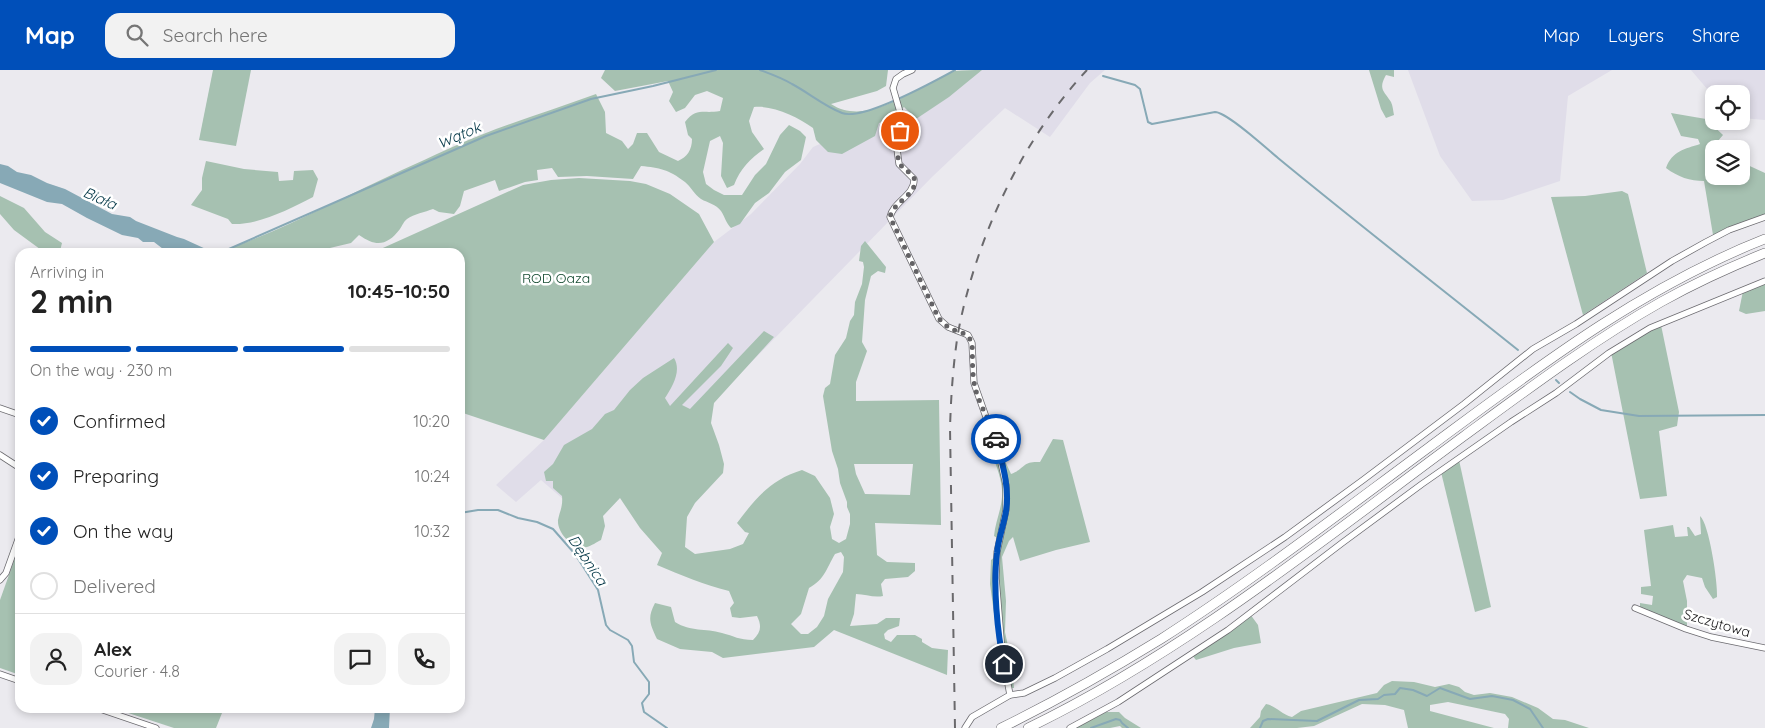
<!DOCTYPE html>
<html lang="en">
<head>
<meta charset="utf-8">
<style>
	body { margin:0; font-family:Quicksand,sans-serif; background:#f2f2f2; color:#222; height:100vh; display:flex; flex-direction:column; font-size:19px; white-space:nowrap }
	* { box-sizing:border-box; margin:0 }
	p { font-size:16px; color:#767676 }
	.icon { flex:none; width:28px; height:28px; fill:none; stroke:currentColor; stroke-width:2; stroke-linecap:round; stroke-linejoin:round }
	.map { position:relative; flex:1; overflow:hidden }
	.side { position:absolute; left:15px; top:178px; width:450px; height:465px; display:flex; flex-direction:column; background:#fff; border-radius:15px; box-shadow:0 2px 8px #0003 }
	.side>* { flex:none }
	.buttons { position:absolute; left:1705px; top:15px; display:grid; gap:10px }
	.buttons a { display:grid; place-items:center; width:45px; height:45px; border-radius:10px; background:#fff; box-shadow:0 2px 8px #0003; font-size:25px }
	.pin { position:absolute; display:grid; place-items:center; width:42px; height:42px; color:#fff; margin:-21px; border:2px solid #fff; border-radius:50%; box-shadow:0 1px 5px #0007 }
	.courier { position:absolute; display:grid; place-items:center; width:50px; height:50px; margin:-25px; border:4px solid #004fb9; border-radius:50%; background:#fff; color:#222; box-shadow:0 1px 6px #0007 }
	.summary em { font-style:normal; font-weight:700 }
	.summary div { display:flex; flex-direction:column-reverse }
	.summary { display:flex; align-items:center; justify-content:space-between; height:85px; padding:0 15px }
	h1 { font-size:32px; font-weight:700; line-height:38px }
	.bar { display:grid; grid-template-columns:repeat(4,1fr); gap:8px 5px; align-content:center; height:60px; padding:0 15px }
	.bar i { height:6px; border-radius:4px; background:#e0e0e0 }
	.bar .active { background:#004fb9 }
	.bar p { grid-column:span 4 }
	.line { display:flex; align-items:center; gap:12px; padding:0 15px; border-top:1px solid #e0e0e0 }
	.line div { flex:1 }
	.round { display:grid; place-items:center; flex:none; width:52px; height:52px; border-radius:15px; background:#f2f2f2 }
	ol { padding:0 15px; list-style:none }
	li { display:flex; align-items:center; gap:15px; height:55px }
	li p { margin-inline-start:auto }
	li .icon { padding:5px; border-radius:50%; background:#004fb9; color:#fff; stroke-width:4 }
	li:last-child { color:#767676 }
	li i { width:28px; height:28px; border:2px solid #e0e0e0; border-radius:50% }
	header { display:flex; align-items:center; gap:30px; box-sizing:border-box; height:70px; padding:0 25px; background:#004fb9; color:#fff }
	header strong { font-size:24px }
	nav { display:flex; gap:28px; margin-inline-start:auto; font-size:18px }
	.search { width:350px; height:45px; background:#f2f2f2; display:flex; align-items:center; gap:12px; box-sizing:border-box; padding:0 18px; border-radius:15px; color:#767676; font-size:19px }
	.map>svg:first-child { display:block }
</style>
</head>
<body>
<header>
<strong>Map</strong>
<div class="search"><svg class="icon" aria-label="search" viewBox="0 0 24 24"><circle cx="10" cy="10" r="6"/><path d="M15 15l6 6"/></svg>Search here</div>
<nav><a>Map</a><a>Layers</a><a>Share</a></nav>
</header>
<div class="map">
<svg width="1765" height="658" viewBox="0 0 1765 658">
	<rect width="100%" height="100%" fill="#ebeaef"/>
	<g fill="#e0dde9">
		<path d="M976,0h129l-15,13 -40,54 -45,-29 -73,69 -311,319 -27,30 -53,-46 -25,22 -20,-17 48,-45 170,-198 37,-28 49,-50 13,-17 23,-10 25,-7 45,-20z"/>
		<path d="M1408,0h204l-44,26 -8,85 -57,19 -31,1 -32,-45z"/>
		<path d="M1691,0h74v50l-24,-2v-24h-27v3z"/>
	</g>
	<g fill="#a6c1b1" fill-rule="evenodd">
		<path d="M213,0h38l-15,76 -37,-6z"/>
		<path d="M605,0h283l-2,16 -9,5 -46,13c38,25 88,-20 124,-33 8,-1 19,-1 27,-1l-33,27 -33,22 -12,-12 -15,12 -10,4 -4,13 -33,18 -14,-2 -12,-12 -3,-12c-15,-11 -40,-23 -59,-21l-5,14 3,11 12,17c-14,10 -24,20 -30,36l-7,3 -6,-12 2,-33 -3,-7 -10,5 -7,31 3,12 8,6 10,5h18l13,-20 11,-11 14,-29 9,-10 11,6 6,6 -5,23 -16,12 -16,21 -14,10 -15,21 -9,4c-5,-5 -6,-11 -10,-17 -5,-7 -13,-8 -20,-12 -7,-5 -10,-12 -16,-17 -17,-13 -25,-14 -44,-16l-8,13 -46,-3 -29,1 -6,-9 -15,2 1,10 -13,2 -26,9 -4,-11 -31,11 -4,15 -6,8 -15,-2 -6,-3c-8,3 -19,5 -26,10 -3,2 -5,7 -7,10 -13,17 -24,18 -41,6l-8,8 -38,9h-94c63,-21 122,-54 183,-82 31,-14 62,-29 94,-41 33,-12 67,-23 100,-35l9,18 1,21 16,8 6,8 5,-5 4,-11h10l12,19 19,9c9,-4 14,-11 14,-22l-4,-4 -3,-13c12,-15 18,-8 35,-11l3,-13 -16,-7 -12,4 -10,13 -9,4 -7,-11 4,-9 -5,-11 -53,10 -14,-13z"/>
		<path d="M1369,0h25v7l-8,-2c-8,14 -2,16 5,27 2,4 2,9 3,13l-8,3 -5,-9z"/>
		<path d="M1671,43l35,6 17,16 -11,13 2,1v27h27v-14l24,11v41l-52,21 -9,-54c-14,0 -26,-4 -38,-13 6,-17 19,-19 34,-24l-2,-5 -17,-3z"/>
		<path d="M206,91l38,8 34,3 1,9 14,-1 1,-9 19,-1 5,9 -5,18c-24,12 -53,28 -81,27l-4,-5 -37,-14 11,-15v-12z"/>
		<path d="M579,108l51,3 16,3 24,10 29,20 15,28 -170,198 -84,-28v-160h-86l149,-67 28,-5z"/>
		<path d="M1622,121l6,3 19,79 -64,42 -32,-118 34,-1z"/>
		<path d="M0,126l24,12 21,24 17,11 -2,8 1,1h-17l-30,-22 -14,-16z"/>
		<path d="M865,171l21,26 -1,6 -7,-2 -7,5 -6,24 -3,42 5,9 -11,31v19l83,-1 2,125 -66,-2 2,32 10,7 28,1v8l-7,6 -23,2 -4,5 2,12c-9,2 -18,-2 -27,-2l-2,20 -4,12 27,-2 9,-6h14l-1,8 -11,4 -4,4 1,5 6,3 6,-7h18l7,4v3l10,6 16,2 -1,25 -113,-45 -20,17 -91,11 -11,-6 -32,-3 -23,-10c-7,-15 -10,-21 -2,-36l16,4 4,15c16,10 30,6 47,11 12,3 17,7 31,7 8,-8 9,-14 4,-24l-17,2 -8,-1 -2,-9 4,-5 -5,-12c-25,-6 -48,-16 -72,-26l5,-12 -22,-25 -20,-30 -17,18 2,10 -4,14c-4,2 -10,6 -14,7 -14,3 -30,-14 -29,-27 2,-10 5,-13 4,-24l-9,-8v-7h-7l-2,-9 9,-8 11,-19 28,-16 13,-15 9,-4 16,-20 13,-12 31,-20c8,13 -2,29 -9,40l5,8 58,-63 5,5 -12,18 -39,39 8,4 74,-78 10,6 -60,66 -3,20 8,22 5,19 -1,9 -28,30 -8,14 -2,30 10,7 35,-5 13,-5 6,-11 -4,-1 -8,-9c19,-25 33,-43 65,-53l13,6 15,22 4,16 -4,13 2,12 7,4 7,-4 4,-15v-10l-3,-7v-5l-7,-19 -2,-14 -6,-18 -9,-55 2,-8 5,-4 5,-29 11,-17 4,-17 4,-6 1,-13 7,-18 2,-17 -1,-5 -4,-1 2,-15zM854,394h59l-3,31 -45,-1 -9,-20zM841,482l3,5 -1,15 -15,27 -4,17 -7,11 -9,7h-7l-10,-10 10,-10 8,-26c16,-9 17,-19 26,-34z"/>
		<path d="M1765,212v29l-19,3 -7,-3 4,-20z"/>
		<path d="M1661,255l18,87 -2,14 -18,5 8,65 -27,3 -29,-147 16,-11z"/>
		<path d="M990,358l21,46c15,-6 11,-13 29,-12l13,-23 10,1 27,102 -34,8 -36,11 -7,-24 -4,4 -7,16 4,44 -1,31 6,28 3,28h-5l-8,-48 -4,-4 -7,-52 1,-24 5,-4 3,-17 -5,-3c1,-13 7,-25 8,-39 2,-18 -11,-43 -16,-61z"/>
		<path d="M1459,390l32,147 -16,5 -34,-140z"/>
		<path d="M1700,446c9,7 18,67 17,81l-4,2 -8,-12 -3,-9 -15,-3 -4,6 4,20v30l-47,-22v-6l12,2 1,-9 -12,-2v-7l10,-1 -7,-56 29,-5 2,12 13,-1 -1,-9h2l6,9 6,-2z"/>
		<path d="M20,474v131l-20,-7v-68z"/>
		<path d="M1250,544l8,11 3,18 -27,5 -38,12 -4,-5z"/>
		<path d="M1392,611l22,1 21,5 14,-3 10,3 6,5 9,3 16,-2 22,4 26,11 15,11 12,1 24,8h-81l1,-9 -4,-5 -57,-12 -18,3v6l64,17h-86l-4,-18 -19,-5 -23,-1 -48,22 -17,2h-47l10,-11 1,-6 5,-7c10,2 15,10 26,13l9,-6 76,-18 7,-8z"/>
		<path d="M113,638h111l-8,20h-42z"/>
		<path d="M1106,642h13l6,6 16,10h-19l-2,-2 -10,2h-34z"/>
	</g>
	<g fill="#87a9b6">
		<path d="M0,94l8,2 9,6 14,3 16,8 18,6 47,25 18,3 6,4 41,16 7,2 24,11 2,2h-43l-13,-10h-11l-5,-4 -16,-3 -35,-17 -25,-14 -15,-2 -47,-19z"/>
		<path d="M375,638h15l-1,20h-18l3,-9z"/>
	</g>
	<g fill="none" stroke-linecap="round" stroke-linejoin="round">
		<g stroke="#87a9b6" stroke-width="2">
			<path d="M760,0c11,4 22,8 32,14 17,9 32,22 50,29 20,8 93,-32 113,-43"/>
			<path d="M1103,6l32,9 5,4 8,33 4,2 63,-12c12,0 52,37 63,46 79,65 160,128 240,192"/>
			<path d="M222,182l264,-116 105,-37 62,-13 63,-16"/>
			<path d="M1556,310l3,3"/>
			<path d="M1570,322l10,7 21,11 38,6 126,-1"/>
			<path d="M460,443l18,-3h20l20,8 19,4 16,7 22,25 23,36 8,35 4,5 18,10 4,6 2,16 15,20v12l-7,9 2,9 23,16"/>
			<path d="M1091,658l25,-9 4,1 2,3 6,5"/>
			<path d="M1260,658l3,-7 5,-2 49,2 42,-21 19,-1 6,-4 11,-1 5,-6 13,2 14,6 13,-8 30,11 22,-3 21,4 17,9 13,19"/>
		</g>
		<g stroke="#6b6a6f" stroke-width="7">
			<g id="minor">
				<path d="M912,0l-9,4 -7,5 -3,9 7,24 -3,37 2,15 15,15c1,16 -21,23 -24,38l49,102 9,8 20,8 4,8 2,40 12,34 8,14 12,54v25l-9,42 -1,26 6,74 8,43 -38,22 -7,11"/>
				<path d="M0,338l20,7"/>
				<path d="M0,385l20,13"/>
				<path d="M0,510l6,-7 14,-39"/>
				<path d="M1635,538l51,21 25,8 54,11"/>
				<path d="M0,604l20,7"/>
				<path d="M1010,625l14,-2 31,-15 52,-29 95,-57 83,-55 78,-57 101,-76 69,-55 43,-25 96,-63 34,-19 23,-12 36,-13"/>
				<path d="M97,638l59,20"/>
				<path d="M1070,658l48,-26 110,-72 114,-87 80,-59 89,-62 45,-29 53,-40 41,-25 115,-47"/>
			</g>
		</g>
		<g stroke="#6b6a6f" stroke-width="10">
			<g id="primary">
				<path d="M1001,658c55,-27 108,-57 160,-89 92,-59 179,-126 267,-191 107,-79 212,-160 337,-209"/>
				<path d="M1028,658c157,-76 296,-189 436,-292 64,-47 128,-95 197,-134 34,-19 69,-35 104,-49"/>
			</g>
		</g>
		<use href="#minor" stroke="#fff" stroke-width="5.5"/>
		<use href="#primary" stroke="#fff" stroke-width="9"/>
		<path stroke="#6a696c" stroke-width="2" stroke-dasharray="9 9" stroke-linecap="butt" d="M955,658l-5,-300c1,-32 3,-63 8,-95 18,-95 63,-192 129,-263"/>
	</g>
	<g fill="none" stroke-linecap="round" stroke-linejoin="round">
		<path stroke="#636265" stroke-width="5" stroke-dasharray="0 9" d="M900,61c-2,10 -4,20 -1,31 2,7 17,12 16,21 -2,13 -22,20 -25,34l49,102c3,2 6,6 9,8 11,7 18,3 24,16 1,18 -1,36 6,54 5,14 14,28 18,42"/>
		<path stroke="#004fb9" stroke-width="6" d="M996,369c6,23 14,49 10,72 -2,14 -8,28 -9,42 -4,32 0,79 7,111"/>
	</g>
	<g text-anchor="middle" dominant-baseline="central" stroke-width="5" stroke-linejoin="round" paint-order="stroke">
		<g font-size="14" fill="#144b31" stroke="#fff">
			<text x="556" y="208">ROD Oaza</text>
		</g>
		<g font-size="14" fill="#1a191b" stroke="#fff">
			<text transform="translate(1717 553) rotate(16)">Szczytowa</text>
		</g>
		<g font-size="15" font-style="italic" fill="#013545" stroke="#fff">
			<text transform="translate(459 65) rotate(-23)">Wątok</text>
			<text transform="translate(100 128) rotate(24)">Biała</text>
			<text transform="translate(588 490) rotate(56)">Dębnica</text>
		</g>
	</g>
</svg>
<div class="buttons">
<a><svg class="icon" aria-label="locate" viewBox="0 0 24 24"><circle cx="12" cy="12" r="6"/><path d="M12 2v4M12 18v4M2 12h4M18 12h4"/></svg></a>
<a><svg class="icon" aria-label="layers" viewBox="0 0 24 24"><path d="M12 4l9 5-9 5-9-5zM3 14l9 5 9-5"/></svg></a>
</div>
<div class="pin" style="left:900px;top:61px;background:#ea580c"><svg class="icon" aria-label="bag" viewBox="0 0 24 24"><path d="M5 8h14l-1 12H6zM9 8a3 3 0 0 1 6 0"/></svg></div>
<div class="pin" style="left:1004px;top:594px;background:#1f2937"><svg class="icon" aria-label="home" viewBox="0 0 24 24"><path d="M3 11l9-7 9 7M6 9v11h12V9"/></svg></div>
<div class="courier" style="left:996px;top:369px"><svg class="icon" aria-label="car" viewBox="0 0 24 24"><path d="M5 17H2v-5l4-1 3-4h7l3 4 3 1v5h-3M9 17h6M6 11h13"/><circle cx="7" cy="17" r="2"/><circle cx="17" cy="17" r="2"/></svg></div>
<section class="side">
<div class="summary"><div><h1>2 min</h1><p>Arriving in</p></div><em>10:45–10:50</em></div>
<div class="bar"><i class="active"></i><i class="active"></i><i class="active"></i><i></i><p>On the way · 230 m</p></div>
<ol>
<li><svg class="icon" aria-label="check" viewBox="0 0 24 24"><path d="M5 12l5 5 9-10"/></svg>Confirmed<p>10:20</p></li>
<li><svg class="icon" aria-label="check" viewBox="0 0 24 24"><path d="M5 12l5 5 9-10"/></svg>Preparing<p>10:24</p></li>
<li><svg class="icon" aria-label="check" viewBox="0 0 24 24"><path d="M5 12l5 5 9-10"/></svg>On the way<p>10:32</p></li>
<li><i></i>Delivered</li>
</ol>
<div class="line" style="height:90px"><a class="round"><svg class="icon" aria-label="person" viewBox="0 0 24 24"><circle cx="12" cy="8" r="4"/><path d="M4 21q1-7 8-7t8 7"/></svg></a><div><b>Alex</b><p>Courier · 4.8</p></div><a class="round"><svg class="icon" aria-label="chat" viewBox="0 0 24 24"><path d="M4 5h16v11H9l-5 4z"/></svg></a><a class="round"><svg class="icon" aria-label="phone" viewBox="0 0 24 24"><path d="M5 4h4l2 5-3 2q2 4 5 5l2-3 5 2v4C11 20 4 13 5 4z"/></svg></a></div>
</section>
</div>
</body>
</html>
